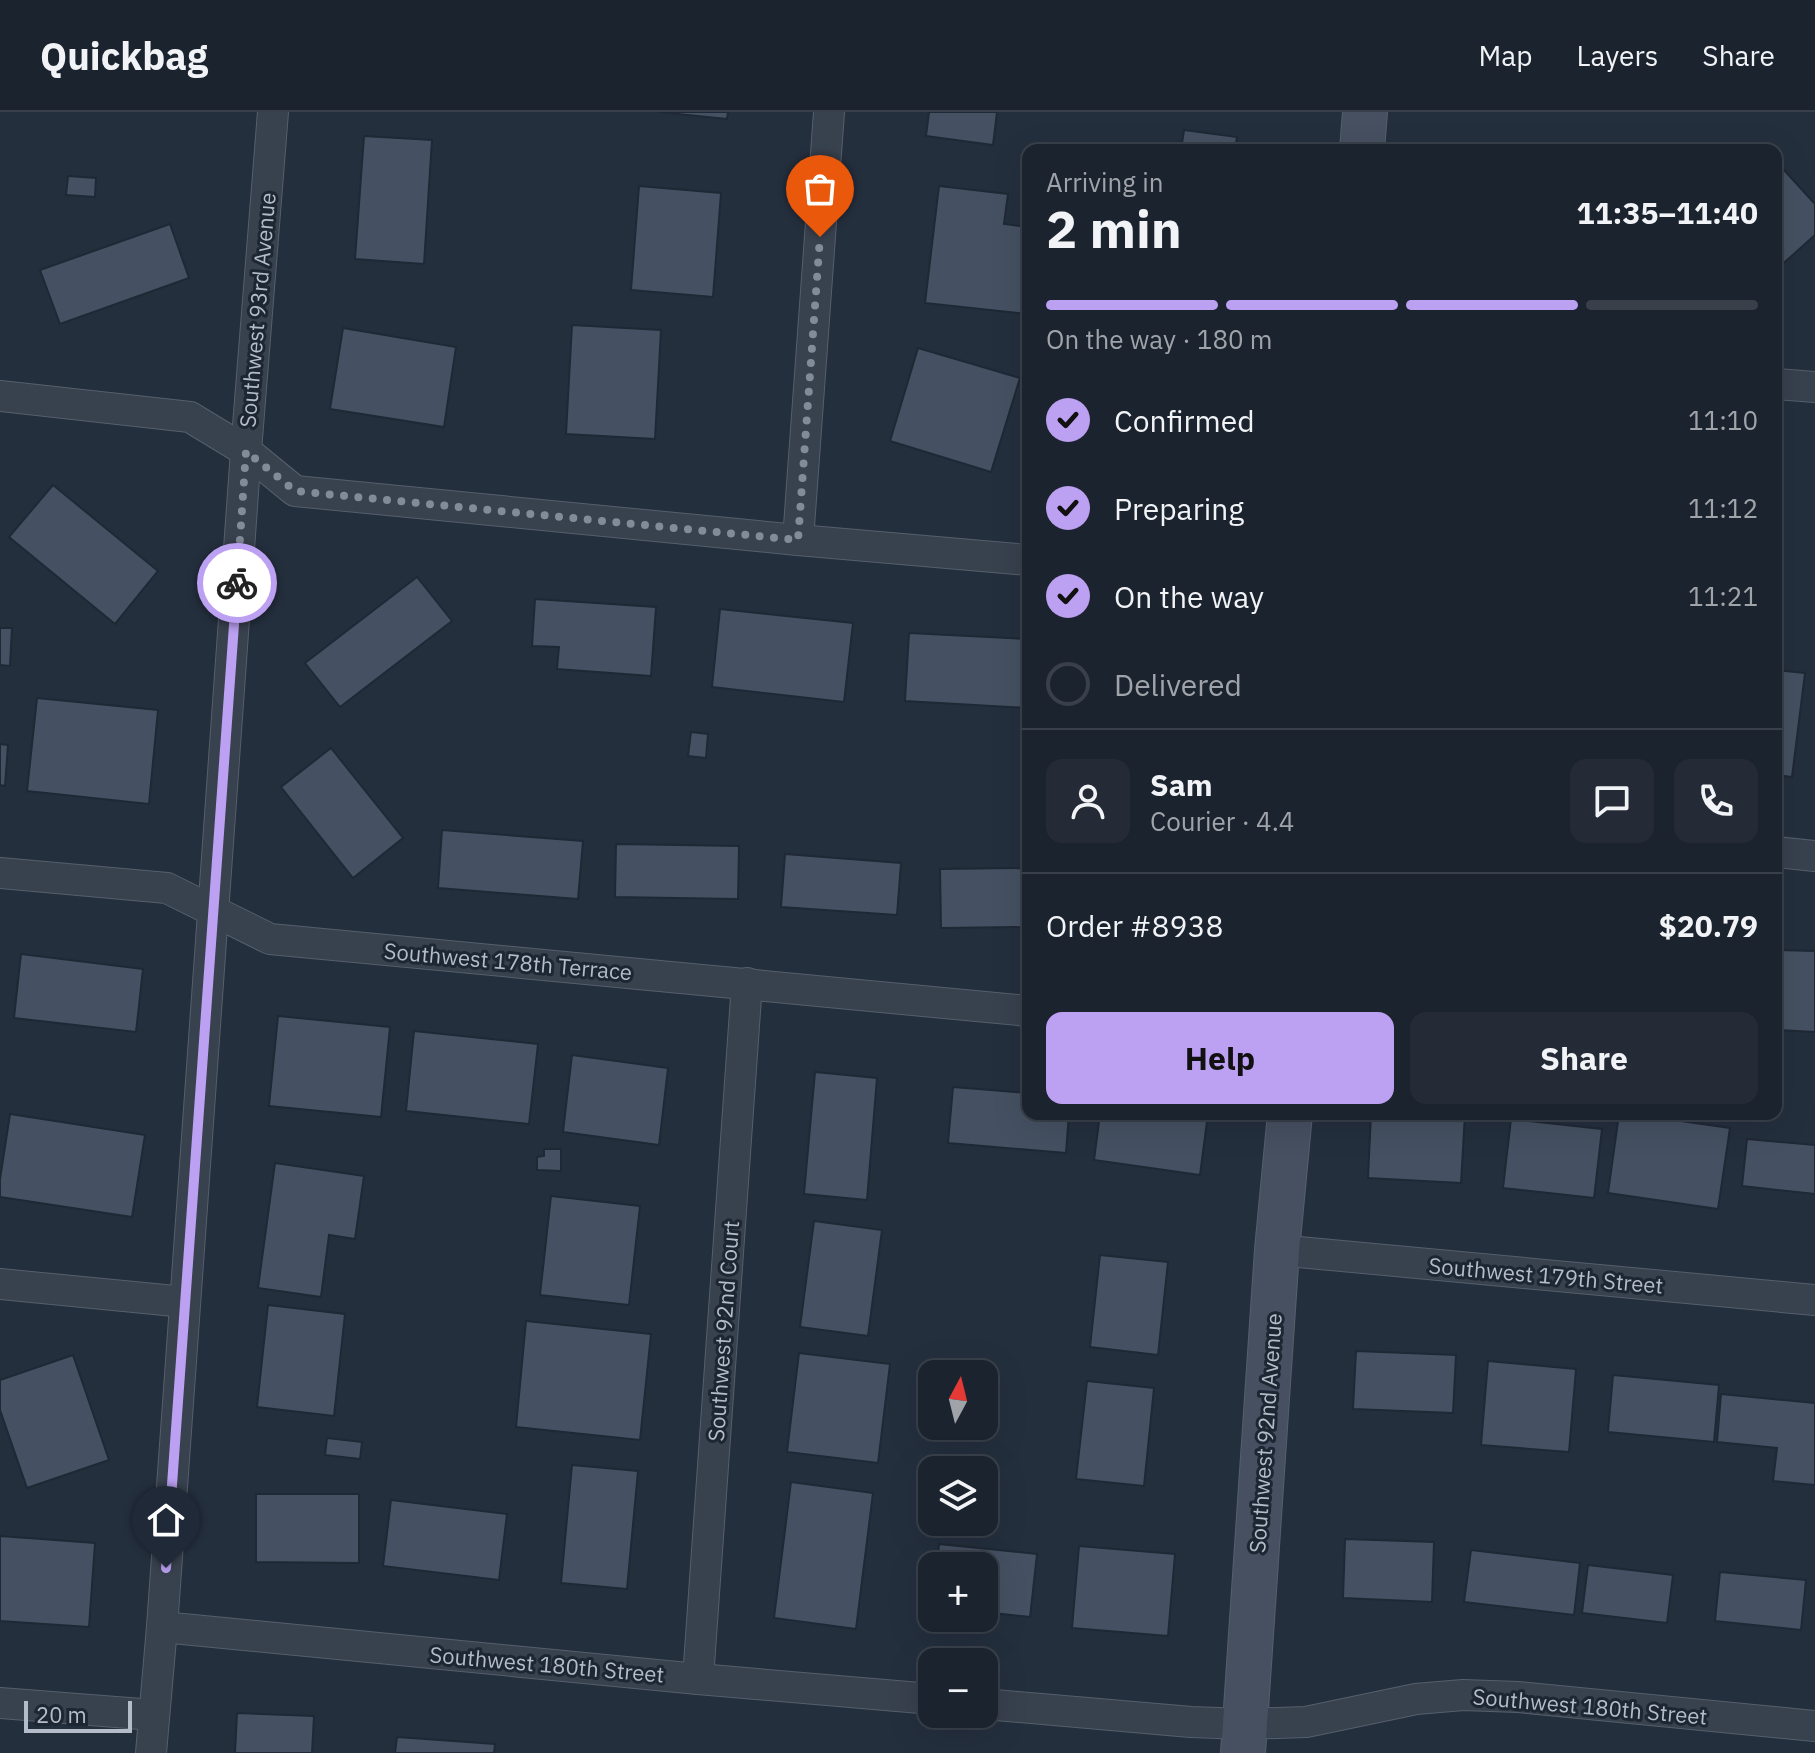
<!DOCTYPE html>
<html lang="en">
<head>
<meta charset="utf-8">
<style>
	body { margin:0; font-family:"IBM Plex Sans",sans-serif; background:#242b36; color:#f1f3f6; height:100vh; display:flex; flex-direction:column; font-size:30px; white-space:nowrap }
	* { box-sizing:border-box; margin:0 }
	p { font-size:26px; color:#a0a4aa }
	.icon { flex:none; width:44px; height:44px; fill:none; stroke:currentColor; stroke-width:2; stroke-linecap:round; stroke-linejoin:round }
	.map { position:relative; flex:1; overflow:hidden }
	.details { position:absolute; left:1022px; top:32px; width:760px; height:976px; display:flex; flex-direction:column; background:#1b232e; border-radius:16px; box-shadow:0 8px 32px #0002,0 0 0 2px #39404a }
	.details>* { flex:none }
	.needle { width:52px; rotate:7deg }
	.controls { position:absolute; left:918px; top:1248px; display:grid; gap:16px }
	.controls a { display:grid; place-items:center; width:80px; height:80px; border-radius:16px; background:#1b232e; box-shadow:0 8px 32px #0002,0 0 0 2px #39404a; font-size:40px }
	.scale { position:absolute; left:24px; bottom:20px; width:108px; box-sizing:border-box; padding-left:8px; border:4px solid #b4bcc9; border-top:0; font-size:22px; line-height:28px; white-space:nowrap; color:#b4bcc9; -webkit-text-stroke:6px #1d2633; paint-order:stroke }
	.pin { position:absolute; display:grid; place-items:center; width:68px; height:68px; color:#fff; margin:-82px -34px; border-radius:50% 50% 50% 0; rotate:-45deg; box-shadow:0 0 8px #0007 }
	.pin .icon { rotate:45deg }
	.courier { position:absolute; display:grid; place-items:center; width:80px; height:80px; margin:-40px; border:6px solid #bca0f2; border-radius:50%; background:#fff; color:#222; box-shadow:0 2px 10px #0007 }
	.headline em { font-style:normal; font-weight:700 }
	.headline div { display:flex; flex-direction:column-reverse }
	.headline { display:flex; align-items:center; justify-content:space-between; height:136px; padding:0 24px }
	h1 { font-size:52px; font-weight:700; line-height:60px }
	.bar { display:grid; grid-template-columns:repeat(4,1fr); gap:12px 8px; align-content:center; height:96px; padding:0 24px }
	.bar i { height:10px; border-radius:6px; background:#39404a }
	.bar .active { background:#bca0f2 }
	.bar p { grid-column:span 4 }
	.line { display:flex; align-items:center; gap:20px; padding:0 24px; border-top:2px solid #39404a }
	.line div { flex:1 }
	.round { display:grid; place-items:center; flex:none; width:84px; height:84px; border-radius:16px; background:#242b36 }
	ol { padding:0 24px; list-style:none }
	li { display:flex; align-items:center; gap:24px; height:88px }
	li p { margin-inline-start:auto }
	li .icon { padding:8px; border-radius:50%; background:#bca0f2; color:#111; stroke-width:4 }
	li:last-child { color:#a0a4aa }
	li i { width:44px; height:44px; border:4px solid #39404a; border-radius:50% }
	.button { display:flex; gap:16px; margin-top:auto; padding:16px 24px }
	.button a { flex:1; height:92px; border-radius:16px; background:#bca0f2; color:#111; font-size:32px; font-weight:700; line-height:92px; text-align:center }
	.button a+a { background:#242b36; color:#f1f3f6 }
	header { display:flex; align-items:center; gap:48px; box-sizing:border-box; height:112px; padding:0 40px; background:#1b232e; border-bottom:2px solid #39404a }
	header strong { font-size:38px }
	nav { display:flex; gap:44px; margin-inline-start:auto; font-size:28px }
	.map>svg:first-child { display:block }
</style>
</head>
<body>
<header>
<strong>Quickbag</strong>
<nav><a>Map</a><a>Layers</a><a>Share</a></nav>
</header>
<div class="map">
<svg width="1815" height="1641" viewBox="0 0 1815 1641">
	<rect width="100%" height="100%" fill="#242f3e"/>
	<g fill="#455162" stroke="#1f2835" stroke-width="2">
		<path d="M658,0h70l-1,7z"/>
		<path d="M929,0h68l-4,33 -67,-9z"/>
		<path d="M1184,18l53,7 -2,13h-54z"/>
		<path d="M364,24l68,4 -8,124 -69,-5z"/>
		<path d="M1784,58l31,34v31l-39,35v-93z"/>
		<path d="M68,64l28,2 -1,19 -29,-2z"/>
		<path d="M639,74l82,7 -8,104 -82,-7z"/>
		<path d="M939,74l69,8 -4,30 24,3v87l-103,-11z"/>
		<path d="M170,112l19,54 -129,46 -20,-54z"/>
		<path d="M572,213l89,5 -6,109 -89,-5z"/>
		<path d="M343,216l113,19 -12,80 -114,-18z"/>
		<path d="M918,236l102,30 -29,94 -101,-31z"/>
		<path d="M53,373l105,86 -43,53 -106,-87z"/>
		<path d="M417,465l35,44 -112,86 -35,-44z"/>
		<path d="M535,487l121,8 -5,69 -94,-7 2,-22 -27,-1z"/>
		<path d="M720,497l133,14 -9,79 -132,-15z"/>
		<path d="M0,516h12l-2,38 -10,-1z"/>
		<path d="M909,521l119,6v69l-123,-7z"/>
		<path d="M1776,558l29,3 -13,104 -16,-2z"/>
		<path d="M37,586l121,12 -9,94 -122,-13z"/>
		<path d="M691,620l17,2 -2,24 -18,-2z"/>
		<path d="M0,632l8,1 -3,41 -5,-1z"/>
		<path d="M331,636l72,90 -50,40 -72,-91z"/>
		<path d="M442,718l141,11 -5,58 -140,-11z"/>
		<path d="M616,732l123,2 -1,53 -123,-2z"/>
		<path d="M785,742l116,9 -4,52 -116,-8z"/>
		<path d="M1028,756v59l-87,1 -1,-59z"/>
		<path d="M1776,838l39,1v81l-39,-2z"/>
		<path d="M21,842l122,15 -7,63 -122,-14z"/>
		<path d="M278,904l112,11 -9,90 -112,-11z"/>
		<path d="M414,919l124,13 -9,80 -123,-13z"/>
		<path d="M572,943l96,13 -9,77 -96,-13z"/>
		<path d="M815,960l62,6 -10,122 -63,-6z"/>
		<path d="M953,975l75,6v21h41l-3,39 -118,-10z"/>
		<path d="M10,1002l135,21 -13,82 -132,-20v-18z"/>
		<path d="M1100,1002h108l-8,61 -106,-15z"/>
		<path d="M1371,1002h94l-4,69 -93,-5z"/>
		<path d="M1619,1002h13l98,14 -12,81 -110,-16z"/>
		<path d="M1511,1007l91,10 -8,69 -91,-10z"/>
		<path d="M1747,1027l68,6v49l-73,-8z"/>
		<path d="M544,1037h17v22l-24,-1v-13l7,-1z"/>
		<path d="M275,1051l89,13 -9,63 -26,-4 -8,62 -63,-9z"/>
		<path d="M551,1084l89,10 -11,99 -89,-10z"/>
		<path d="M814,1109l68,9 -14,106 -68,-9z"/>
		<path d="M1100,1143l68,7 -10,93 -68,-8z"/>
		<path d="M268,1193l77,9 -11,102 -77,-9z"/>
		<path d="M526,1209l125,13 -11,106 -124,-13z"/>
		<path d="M1356,1239l100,4 -3,58 -100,-4z"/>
		<path d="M799,1241l91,11 -12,99 -91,-11z"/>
		<path d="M73,1243l36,105 -82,28 -27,-78v-30z"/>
		<path d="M1488,1249l88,8 -7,83 -88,-7z"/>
		<path d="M1613,1263l106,10 -5,57 -106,-10z"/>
		<path d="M1087,1269l67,7 -10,98 -68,-7z"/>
		<path d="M1721,1282l94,9v82l-42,-4 4,-33 -60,-6z"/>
		<path d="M327,1326l35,4 -2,17 -35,-4z"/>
		<path d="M572,1353l66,6 -11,118 -66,-6z"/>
		<path d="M791,1370l82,11 -17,136 -82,-11z"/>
		<path d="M256,1382h103v69l-103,-1z"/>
		<path d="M391,1388l116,14 -8,66 -116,-14z"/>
		<path d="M0,1424l95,7 -6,84 -89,-6z"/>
		<path d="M1345,1427l89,3 -2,60 -89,-4z"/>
		<path d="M939,1432l98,10 -7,63 -46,-5v-46h-47z"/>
		<path d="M1079,1434l96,8 -7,82 -96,-8z"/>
		<path d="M1471,1438l109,13 -6,52 -110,-13z"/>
		<path d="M1588,1453l85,10 -6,48 -85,-10z"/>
		<path d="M1720,1460l86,8 -5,50 -86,-9z"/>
		<path d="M237,1601l77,3 -2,37h-77z"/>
		<path d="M397,1625l98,7 -1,9h-99z"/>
	</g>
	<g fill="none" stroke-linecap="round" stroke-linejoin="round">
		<g stroke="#565f6c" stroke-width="32">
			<g id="street">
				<path d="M1776,272l39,3"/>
				<path d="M0,284l190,21 56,34 49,40 503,49 230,20"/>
				<path d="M798,428l31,-428"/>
				<path d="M1776,740l39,4"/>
				<path d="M0,761l167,15 103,51 758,72"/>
				<path d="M1277,1138l538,50"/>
				<path d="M0,1172l185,18"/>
				<path d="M162,1515l536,52 234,20"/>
				<path d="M698,1567l49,-696"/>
				<path d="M0,1591l154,12"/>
				<path d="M984,1592l207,18 54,2 61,-2 110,-23 47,-4 55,2 297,29"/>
				<path d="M151,1641l11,-126 84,-1176 27,-339"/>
			</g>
		</g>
		<g stroke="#565f6c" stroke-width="46">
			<g id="secondary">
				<path d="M1362,38l3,-38"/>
				<path d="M1243,1641l34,-503 13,-136"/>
			</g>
		</g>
		<use href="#street" stroke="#38414e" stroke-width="30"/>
		<use href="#secondary" stroke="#465061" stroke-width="44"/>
	</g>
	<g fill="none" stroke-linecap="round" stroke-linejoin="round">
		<path stroke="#828b98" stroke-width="8" stroke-dasharray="0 14.4" d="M237,471l9,-132 49,40 503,49 22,-303"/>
		<path stroke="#bca0f2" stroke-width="10" d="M166,1456l71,-985"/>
	</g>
	<g text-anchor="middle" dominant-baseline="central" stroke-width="6" stroke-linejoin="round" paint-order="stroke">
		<g font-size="22" fill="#b4bcc9" stroke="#1d2633">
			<text transform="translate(257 198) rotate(-85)">Southwest 93rd Avenue</text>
			<text transform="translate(508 849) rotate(5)">Southwest 178th Terrace</text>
			<text transform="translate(1546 1163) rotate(5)">Southwest 179th Street</text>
			<text transform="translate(723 1219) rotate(-86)">Southwest 92nd Court</text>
			<text transform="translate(1265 1321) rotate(-86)">Southwest 92nd Avenue</text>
			<text transform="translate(547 1552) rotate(5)">Southwest 180th Street</text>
			<text transform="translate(1590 1594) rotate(5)">Southwest 180th Street</text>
		</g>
	</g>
</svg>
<div class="controls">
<a><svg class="needle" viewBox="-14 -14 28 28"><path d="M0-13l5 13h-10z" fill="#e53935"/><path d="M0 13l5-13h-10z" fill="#a0a4aa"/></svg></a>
<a><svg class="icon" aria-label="layers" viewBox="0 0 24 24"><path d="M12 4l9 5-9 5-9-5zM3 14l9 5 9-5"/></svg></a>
<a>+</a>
<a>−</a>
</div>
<div class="scale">20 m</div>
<div class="pin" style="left:820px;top:125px;background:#ea580c"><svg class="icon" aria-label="bag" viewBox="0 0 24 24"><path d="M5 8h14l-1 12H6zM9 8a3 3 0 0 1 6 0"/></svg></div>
<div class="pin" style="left:166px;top:1456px;background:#1f2937"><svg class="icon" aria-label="home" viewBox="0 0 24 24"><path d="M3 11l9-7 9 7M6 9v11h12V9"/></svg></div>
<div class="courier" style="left:237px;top:471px"><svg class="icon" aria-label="bike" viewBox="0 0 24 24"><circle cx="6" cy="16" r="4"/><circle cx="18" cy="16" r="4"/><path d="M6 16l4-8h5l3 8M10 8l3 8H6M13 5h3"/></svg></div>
<section class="details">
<div class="headline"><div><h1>2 min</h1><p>Arriving in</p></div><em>11:35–11:40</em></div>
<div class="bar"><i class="active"></i><i class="active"></i><i class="active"></i><i></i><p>On the way · 180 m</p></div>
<ol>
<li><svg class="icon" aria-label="check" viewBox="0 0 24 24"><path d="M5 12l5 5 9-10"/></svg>Confirmed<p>11:10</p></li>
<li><svg class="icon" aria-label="check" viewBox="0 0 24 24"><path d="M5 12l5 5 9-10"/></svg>Preparing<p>11:12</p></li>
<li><svg class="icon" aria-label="check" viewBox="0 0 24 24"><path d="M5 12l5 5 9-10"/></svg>On the way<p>11:21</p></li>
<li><i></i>Delivered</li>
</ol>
<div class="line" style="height:144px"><a class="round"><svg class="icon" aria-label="person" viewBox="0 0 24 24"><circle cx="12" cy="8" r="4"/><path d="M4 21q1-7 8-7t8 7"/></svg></a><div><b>Sam</b><p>Courier · 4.4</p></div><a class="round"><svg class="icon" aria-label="chat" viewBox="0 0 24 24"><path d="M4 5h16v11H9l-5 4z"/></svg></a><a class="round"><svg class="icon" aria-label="phone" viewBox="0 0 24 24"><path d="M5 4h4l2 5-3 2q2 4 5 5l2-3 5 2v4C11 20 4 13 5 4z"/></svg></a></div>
<div class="line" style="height:104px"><div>Order #8938</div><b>$20.79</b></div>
<div class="button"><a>Help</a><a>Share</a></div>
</section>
</div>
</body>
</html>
